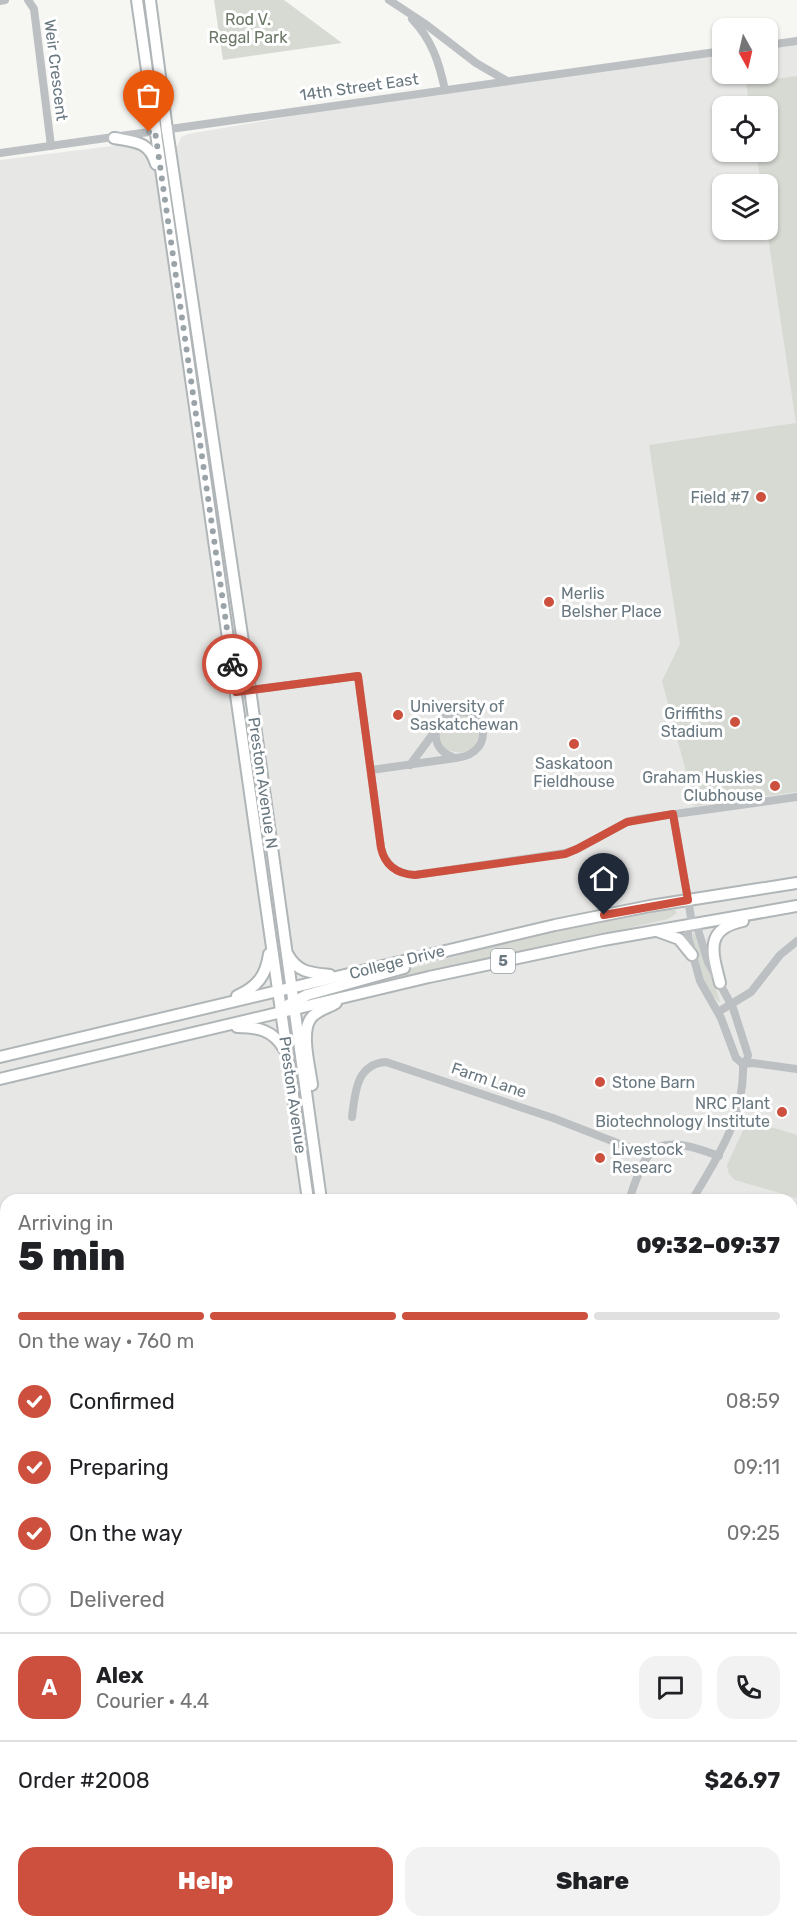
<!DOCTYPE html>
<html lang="en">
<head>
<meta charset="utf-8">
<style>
	body { margin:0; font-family:Rubik,sans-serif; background:#f2f2f2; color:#202124; height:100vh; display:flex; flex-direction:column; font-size:22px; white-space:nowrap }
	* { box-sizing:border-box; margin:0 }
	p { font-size:20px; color:#757577 }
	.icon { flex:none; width:33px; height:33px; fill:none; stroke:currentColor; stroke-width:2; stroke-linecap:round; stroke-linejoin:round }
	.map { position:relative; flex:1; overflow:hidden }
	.side { position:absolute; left:0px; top:1194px; width:798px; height:734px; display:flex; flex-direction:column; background:#fff; border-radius:18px 18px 0 0; box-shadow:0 2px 4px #0004 }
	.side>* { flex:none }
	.needle { width:39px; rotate:172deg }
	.buttons { position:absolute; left:712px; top:18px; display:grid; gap:12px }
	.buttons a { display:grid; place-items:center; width:66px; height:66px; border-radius:12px; background:#fff; box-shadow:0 2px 4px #0004; font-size:30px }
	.pin { position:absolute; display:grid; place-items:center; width:51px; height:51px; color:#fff; margin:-62px -26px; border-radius:50% 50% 50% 0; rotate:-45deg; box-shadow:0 0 6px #0007 }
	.pin .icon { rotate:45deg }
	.courier { position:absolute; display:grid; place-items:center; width:60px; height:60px; margin:-30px; border:4px solid #cd4f3d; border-radius:50%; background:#fff; color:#222; box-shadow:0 2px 8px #0007 }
	.summary em { font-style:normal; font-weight:800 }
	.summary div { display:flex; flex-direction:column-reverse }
	.summary { display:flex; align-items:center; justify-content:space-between; height:102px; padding:0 18px }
	h1 { font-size:39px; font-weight:800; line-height:45px }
	.bar { display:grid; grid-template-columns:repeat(4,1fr); gap:9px 6px; align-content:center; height:72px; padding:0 18px }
	.bar i { height:8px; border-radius:4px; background:#e0e0e0 }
	.bar .on { background:#cd4f3d }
	.bar p { grid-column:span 4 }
	.line { display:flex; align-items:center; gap:15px; padding:0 18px; border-top:2px solid #e0e0e0 }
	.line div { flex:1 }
	.round { display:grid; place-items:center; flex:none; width:63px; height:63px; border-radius:18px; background:#f2f2f2 }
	ol { padding:0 18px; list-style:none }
	li { display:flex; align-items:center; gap:18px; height:66px }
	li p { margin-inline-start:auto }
	li .icon { padding:6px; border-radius:50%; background:#cd4f3d; color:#fff; stroke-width:4 }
	li:last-child { color:#757577 }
	li i { width:33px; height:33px; border:3px solid #e0e0e0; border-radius:50% }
	.action { display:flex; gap:12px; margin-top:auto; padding:12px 18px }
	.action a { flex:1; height:69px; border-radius:18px; background:#cd4f3d; color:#fff; font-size:24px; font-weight:800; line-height:69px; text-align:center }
	.action a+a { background:#f2f2f2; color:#202124 }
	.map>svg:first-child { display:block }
</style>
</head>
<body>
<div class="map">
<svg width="797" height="1927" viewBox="0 0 797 1927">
	<rect width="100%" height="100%" fill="#f6f6f3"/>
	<path fill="#e7e7e6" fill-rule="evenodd" d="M797,41v1886h-797v-1767l128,-16 7,2 14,8 28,-7 4,-10 7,-3 257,-44 278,-39v23h45v-29zM723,106h45v46h-45zM723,184h45v46h-45zM6,1200h786v722h-786z"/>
	<g fill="#d6dad3">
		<path d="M214,0h70l58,43 -119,17z"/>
		<path d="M797,76v716l-102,14 -33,-125 18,-37 -31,-199 147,-22 -29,-193 1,-46h-7l-5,-32h12v-46h-18l-4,-23z"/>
		<path d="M458,715c37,5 19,53 -16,32l-4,-14 10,-14z"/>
		<path d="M667,908l8,2 2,3 -9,6 -341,78 -17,2 -1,-3 237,-64z"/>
		<path d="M694,933l23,58 3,10 -1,1c-18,-16 -23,-45 -27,-68z"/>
		<path d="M748,1120l49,15v63l-62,-18 -6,-6 -2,-9z"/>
	</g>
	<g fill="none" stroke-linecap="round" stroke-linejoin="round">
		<g stroke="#b0b5b7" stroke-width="14">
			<g id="major">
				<path d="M137,0l171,1200"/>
				<path d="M150,0l17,130 83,559 71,511"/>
				<path d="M114,138c21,4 35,3 42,26"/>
				<path d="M657,931l22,8 13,16"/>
				<path d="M288,955c10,18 24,18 42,20"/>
				<path d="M720,983c-7,-29 -17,-54 23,-62"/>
				<path d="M237,996c20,-9 29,-20 32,-42"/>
				<path d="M288,1005l19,-10 97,-27"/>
				<path d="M237,1027c21,0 36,3 47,22"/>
				<path d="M0,1057l555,-132 95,-19 147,-23"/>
				<path d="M0,1079l429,-102 174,-37 194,-34"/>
				<path d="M312,1085c-2,-17 -12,-53 -1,-67 6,-8 17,-10 25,-15"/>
				<path d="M408,1922l1,5"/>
				<path d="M422,1922l1,5"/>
			</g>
		</g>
		<g stroke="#bcc0c2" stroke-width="8">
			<path d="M28,0l6,9 17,137"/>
			<path d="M389,0l35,23 52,40 31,18"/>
			<path d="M0,1l5,-1"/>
			<path d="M412,19c20,21 27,43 33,71"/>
			<path d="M768,45l29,-4"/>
			<path d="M0,153l723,-102"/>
			<path d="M236,692l122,-16 23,172c5,18 16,26 34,27l150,-22 12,-4 50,-27 12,-3 158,-22"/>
			<path d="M436,730c-2,15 5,23 19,28"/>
			<path d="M371,770l85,-12c43,-4 30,-60 -9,-43l-37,50"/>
			<path d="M673,814l19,109 6,7 10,32 25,46 15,47 -1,5 -4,4c2,52 -25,93 -51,136"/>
			<path d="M692,923l-4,8v6l12,44 21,37 15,40 7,6"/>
			<path d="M718,1012l33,-20 29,-37 17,-14"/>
			<path d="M743,1064l10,-1 44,6"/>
			<path d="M352,1117c3,-24 4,-53 34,-55l167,56 95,37"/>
			<path d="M629,1200c5,-14 10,-32 19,-44 16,-22 51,-7 71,0"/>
			<path d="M792,1438l5,-3"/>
			<path d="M792,1501l5,-13"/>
			<path d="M792,1589l5,2"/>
			<path d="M0,1920l6,-4"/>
			<path d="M655,1922v5"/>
			<path d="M706,1922l2,3 6,2"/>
			<path d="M750,1927l39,-5"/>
		</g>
		<use href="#major" stroke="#fff" stroke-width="10"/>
	</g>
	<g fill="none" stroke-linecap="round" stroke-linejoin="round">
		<path stroke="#9aa4a8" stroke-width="6" stroke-dasharray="0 10.8" d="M149,132l6,-1 77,533"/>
		<path stroke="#cd4f3d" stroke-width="8" d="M232,664l4,28 122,-16 23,172c4,18 17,26 34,27l150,-21 12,-5 50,-27 46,-8 15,86 -84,15"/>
	</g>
	<g fill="#cd4f3d" stroke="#fff" stroke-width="2">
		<circle cx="761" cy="497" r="6"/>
		<circle cx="549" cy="602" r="6"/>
		<circle cx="398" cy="715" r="6"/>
		<circle cx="735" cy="722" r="6"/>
		<circle cx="574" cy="744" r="6"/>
		<circle cx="775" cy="786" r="6"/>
		<circle cx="600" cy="1082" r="6"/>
		<circle cx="782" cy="1112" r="6"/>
		<circle cx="600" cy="1158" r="6"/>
	</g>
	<g text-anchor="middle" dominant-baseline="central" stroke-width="6" stroke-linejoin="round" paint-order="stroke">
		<rect fill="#fff" stroke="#96a0a6" stroke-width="1.5" x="491" y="949" width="24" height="24" rx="4.5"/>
		<g font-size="15" font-weight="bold" fill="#697880">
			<text x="503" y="961">5</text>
		</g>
		<g font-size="16" fill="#6c7867" stroke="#fff">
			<text x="248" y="19">Rod V.<tspan x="248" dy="18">Regal Park</tspan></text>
		</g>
		<g font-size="16" fill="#697880" stroke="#fff">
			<text transform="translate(56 70) rotate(83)">Weir Crescent</text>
			<text transform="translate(359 87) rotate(-8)">14th Street East</text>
			<text transform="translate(263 783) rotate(82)">Preston Avenue N</text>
			<text transform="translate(397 962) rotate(-14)">College Drive</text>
			<text transform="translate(489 1080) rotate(19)">Farm Lane</text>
			<text transform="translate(293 1095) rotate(82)">Preston Avenue</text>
		</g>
		<g font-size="16" fill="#697880" stroke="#fff" text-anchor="end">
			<text x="749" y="497">Field #7</text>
			<text x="561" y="593" text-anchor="start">Merlis<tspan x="561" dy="18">Belsher Place</tspan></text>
			<text x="410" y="706" text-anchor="start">University of<tspan x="410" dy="18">Saskatchewan</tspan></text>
			<text x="723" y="713">Griffiths<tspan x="723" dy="18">Stadium</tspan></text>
			<text x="574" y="763" text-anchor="middle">Saskatoon<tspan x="574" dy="18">Fieldhouse</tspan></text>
			<text x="763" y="777">Graham Huskies<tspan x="763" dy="18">Clubhouse</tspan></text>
			<text x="612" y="1082" text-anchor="start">Stone Barn</text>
			<text x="770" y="1103">NRC Plant<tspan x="770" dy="18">Biotechnology Institute</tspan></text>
			<text x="612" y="1149" text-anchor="start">Livestock<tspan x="612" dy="18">Researc</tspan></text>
		</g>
	</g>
</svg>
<div class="buttons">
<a><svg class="needle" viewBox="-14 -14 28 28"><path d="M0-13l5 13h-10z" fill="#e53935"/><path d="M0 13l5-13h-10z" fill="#757577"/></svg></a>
<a><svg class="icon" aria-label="locate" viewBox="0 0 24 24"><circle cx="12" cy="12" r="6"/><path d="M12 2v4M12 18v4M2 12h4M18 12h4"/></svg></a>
<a><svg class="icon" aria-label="layers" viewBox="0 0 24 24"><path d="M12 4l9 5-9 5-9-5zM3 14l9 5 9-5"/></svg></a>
</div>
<div class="pin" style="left:149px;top:132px;background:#ea580c"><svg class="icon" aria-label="bag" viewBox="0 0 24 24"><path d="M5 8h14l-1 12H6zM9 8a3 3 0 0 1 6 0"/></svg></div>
<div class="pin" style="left:604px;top:915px;background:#1f2937"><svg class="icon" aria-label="home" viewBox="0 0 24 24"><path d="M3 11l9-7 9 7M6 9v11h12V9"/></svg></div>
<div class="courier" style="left:232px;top:664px"><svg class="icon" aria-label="bike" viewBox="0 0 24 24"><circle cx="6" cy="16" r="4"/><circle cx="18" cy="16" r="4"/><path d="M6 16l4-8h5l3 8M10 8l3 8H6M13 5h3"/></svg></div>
<section class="side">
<div class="summary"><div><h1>5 min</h1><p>Arriving in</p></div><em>09:32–09:37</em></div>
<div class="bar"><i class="on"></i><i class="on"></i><i class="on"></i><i></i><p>On the way · 760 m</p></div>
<ol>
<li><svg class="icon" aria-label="check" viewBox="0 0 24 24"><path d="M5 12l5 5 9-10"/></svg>Confirmed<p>08:59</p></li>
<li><svg class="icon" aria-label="check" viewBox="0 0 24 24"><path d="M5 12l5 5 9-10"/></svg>Preparing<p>09:11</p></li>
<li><svg class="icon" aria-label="check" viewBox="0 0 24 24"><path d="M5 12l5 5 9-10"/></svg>On the way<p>09:25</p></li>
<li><i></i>Delivered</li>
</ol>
<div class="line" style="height:108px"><b class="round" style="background:#cd4f3d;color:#fff">A</b><div><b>Alex</b><p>Courier · 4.4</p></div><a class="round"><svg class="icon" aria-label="chat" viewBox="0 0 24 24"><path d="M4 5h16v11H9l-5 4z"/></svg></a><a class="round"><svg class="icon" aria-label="phone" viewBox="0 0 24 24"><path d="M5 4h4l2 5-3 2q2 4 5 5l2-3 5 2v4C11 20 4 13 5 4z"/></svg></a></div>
<div class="line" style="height:78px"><div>Order #2008</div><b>$26.97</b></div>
<div class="action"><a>Help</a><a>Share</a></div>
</section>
</div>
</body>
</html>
